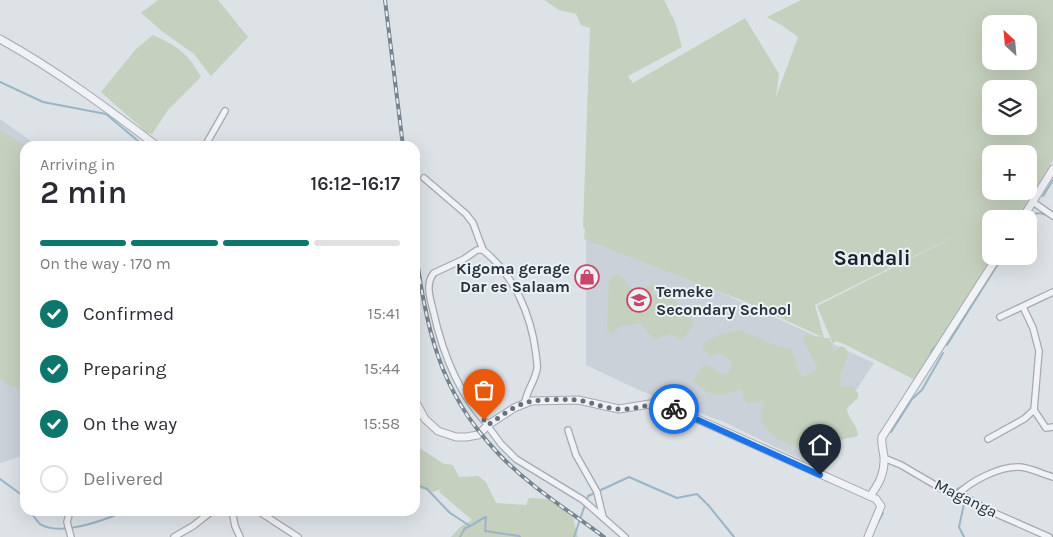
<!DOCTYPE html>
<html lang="en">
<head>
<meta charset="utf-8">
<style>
	body { margin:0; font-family:Karla,sans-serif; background:#f7f7f7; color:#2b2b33; height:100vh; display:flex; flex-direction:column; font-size:19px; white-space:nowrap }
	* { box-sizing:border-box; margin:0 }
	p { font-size:16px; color:#7c7c81 }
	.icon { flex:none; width:28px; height:28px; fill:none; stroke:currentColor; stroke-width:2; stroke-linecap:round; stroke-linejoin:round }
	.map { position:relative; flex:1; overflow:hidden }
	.sheet { position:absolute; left:20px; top:141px; width:400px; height:375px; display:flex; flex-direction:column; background:#fff; border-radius:15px; box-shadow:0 5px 20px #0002 }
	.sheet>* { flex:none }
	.needle { width:32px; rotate:334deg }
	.buttons { position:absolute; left:982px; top:15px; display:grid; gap:10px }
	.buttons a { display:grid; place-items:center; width:55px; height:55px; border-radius:10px; background:#fff; box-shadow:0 5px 20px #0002; font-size:25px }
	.pin { position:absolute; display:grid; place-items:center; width:42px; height:42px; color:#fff; margin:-51px -21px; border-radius:50% 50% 50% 0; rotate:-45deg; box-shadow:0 0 5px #0007 }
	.pin .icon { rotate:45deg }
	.courier { position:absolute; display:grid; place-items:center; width:50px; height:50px; margin:-25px; border:4px solid #1a73e8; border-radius:50%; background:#fff; color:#222; box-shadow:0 1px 6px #0007 }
	.summary em { font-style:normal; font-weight:600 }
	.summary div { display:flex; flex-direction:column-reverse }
	.summary { display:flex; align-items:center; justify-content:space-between; height:85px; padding:0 20px }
	h1 { font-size:32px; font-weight:600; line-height:38px }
	.bar { display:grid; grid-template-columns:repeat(4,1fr); gap:8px 5px; align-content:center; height:60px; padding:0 20px }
	.bar i { height:6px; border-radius:4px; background:#e1e1e2 }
	.bar .on { background:#0f766e }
	.bar p { grid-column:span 4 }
	ol { padding:0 20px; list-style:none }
	li { display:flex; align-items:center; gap:15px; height:55px }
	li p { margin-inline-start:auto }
	li .icon { padding:5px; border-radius:50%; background:#0f766e; color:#fff; stroke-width:4 }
	li:last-child { color:#7c7c81 }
	li i { width:28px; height:28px; border:2px solid #e1e1e2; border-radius:50% }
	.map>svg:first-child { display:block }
</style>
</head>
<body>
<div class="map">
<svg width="1053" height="537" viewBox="0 0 1053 537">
	<rect width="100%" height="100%" fill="#dde2e6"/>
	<g fill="#cbd1d8">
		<path d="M0,119l38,27h-13v309l-25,8z"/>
		<path d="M586,230l288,133 -66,100 -84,-41 -83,-31 -55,-26z"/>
	</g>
	<g fill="#c5d0be" fill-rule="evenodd">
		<path d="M158,0h60l30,37 -37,39 -17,-22 -31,-22 -22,-19z"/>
		<path d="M544,0h120l11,22 7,25 -54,29 5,7 112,-65 34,56 -3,23 22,-60 -15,-11 -16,-9 34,-17h252v160l-24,40 -1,5 -10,14h-27v37h3l-35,53 -10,20 -31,44 -5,6 -71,-36 -6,-2 -3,3 -16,-38 156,-79 -158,78 9,33h6l3,11 2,2 6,-5 5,2 2,8 -8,19 1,12 12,-1 5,7v5l-11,10c0,11 11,16 11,28l-18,4 -4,8 -11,6h-8l-4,6 -11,3 -3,-15c-13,-4 -38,-15 -38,-32 0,-5 3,-9 3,-15l-17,2 -4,-5 -1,-9c-6,1 -10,4 -16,5 -12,4 -25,-6 -34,-13l10,-14 6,-2 14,9h5l5,-8 -3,-6 -11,-7 -7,4 -8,-8v-5c44,-29 47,-1 88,5l5,13 2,10 6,5 14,-8 -16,-31 5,-3 15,2 -81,-37 -157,-61 1,-10 -2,-1 7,-200 -9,-3 -5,-11 -17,-4zM991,24h38v37h-38zM991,89h38v37h-38zM991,154h38v37h-38z"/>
		<path d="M153,35c25,12 34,17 48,42l-33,33 -16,24 -6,-2 -45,-40 35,-43z"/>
		<path d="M0,130l26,16 -1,242 -15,-2 -10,-7z"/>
		<path d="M618,275l4,2 13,16 23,-11 -6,12c20,4 33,9 42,30l-12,16 -11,-6 -17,5 -14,-16 -20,3 -8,9 -5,-6 2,-47 3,-5z"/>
		<path d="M415,445l29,19 9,1 6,12 19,-1 8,6 10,21 30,2 3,-7 21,1 23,19 5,19h-127l9,-10 12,-7 -33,-28 2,-3 -8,3 -18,-5z"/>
	</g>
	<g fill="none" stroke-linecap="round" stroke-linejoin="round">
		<g stroke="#99b5c6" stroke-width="2">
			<path d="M0,82l43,20 63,12 38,32"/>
			<path d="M1043,196l10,-16"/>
			<path d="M1029,219c6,-10 16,-5 24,0"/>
			<path d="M947,345l56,-89"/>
			<path d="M931,354l1,-4 4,-4"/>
			<path d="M891,432l21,-33 10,-9 21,-37"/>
			<path d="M0,479l22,16 3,7"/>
			<path d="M415,484l12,5 23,24 20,13"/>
			<path d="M944,487l10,4 11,-6"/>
			<path d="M965,491v2l29,17"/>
			<path d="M30,511c3,4 6,9 10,13 20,13 65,-4 85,-13"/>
			<path d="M878,522l5,-9"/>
			<path d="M460,537l5,-9c8,-2 13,-8 21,-11l-1,14 34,5 1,1"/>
			<path d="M574,537l14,-41 41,-19 48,21 20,-4 12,12 25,31"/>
			<path d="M964,537l-5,-10 5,-23"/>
		</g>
		<g stroke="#a3aab0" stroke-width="8">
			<g id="minor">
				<path d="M205,146l20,-35"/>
				<path d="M424,178l42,36 7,9 10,27"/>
				<path d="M1033,202l20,14"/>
				<path d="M1000,317l53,-25"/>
				<path d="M1034,410l12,18 7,-1"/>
				<path d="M487,425l14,19 15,15 67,41 42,37"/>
				<path d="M488,425c-30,-31 -46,-74 -55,-115 -3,-12 -8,-27 1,-37l30,-14 13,-9h6c31,25 48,64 53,104 0,5 2,11 1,15 -2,12 -10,21 -12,33"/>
				<path d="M568,430l8,25 21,37 6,25"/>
				<path d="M988,439l36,-20 10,-9 5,-59 -6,-23 -10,-21"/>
				<path d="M884,458l17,7 46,27 102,45"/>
				<path d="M957,495c14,-14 41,-28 61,-28 12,0 23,7 35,10"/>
				<path d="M70,511l-3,11 4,15"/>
				<path d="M232,511l3,15 5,11"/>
				<path d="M258,511l40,26"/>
				<path d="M174,537l19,-11 19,-15"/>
			</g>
		</g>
		<g stroke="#a3aab0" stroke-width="9">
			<g id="tertiary">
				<path d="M0,39c56,31 107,69 157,107"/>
				<path d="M1022,219l31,-50"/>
				<path d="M415,401l10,18 13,12 18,6h10l12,-2 10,-10 26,-17 17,-7 47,-1 41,9 31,-5 18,2 208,93 5,7 -13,31"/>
				<path d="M870,496c9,-12 15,-23 14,-39 -1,-8 -3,-13 -2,-20l116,-181"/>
			</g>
		</g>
		<use href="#minor" stroke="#f0f2f5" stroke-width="5.5"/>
		<use href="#tertiary" stroke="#f0f2f5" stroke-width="7"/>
		<g stroke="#77848f" stroke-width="4">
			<g id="rail">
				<path d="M385,0l18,146"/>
				<path d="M415,246c11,80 23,144 81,205 31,34 72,59 108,86"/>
			</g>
		</g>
		<use href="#rail" stroke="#ecf1f4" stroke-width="2" stroke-dasharray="5.5" stroke-linecap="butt"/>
	</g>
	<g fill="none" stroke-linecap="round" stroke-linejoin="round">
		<path stroke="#677078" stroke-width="5" stroke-dasharray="0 9" d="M484,420l4,5c12,-8 24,-18 37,-22 9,-4 43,-4 54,-3 14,3 27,9 42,9 20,1 30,-10 53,0"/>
		<path stroke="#1a73e8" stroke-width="6" d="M674,409l146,66"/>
	</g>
	<defs>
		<g id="shop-ring" transform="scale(1.25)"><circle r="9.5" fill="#ecf1f4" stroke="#c8456b" stroke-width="1.5"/><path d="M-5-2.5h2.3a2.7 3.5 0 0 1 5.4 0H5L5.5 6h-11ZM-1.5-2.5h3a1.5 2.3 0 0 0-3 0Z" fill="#c8456b"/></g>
		<g id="school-ring" transform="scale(1.25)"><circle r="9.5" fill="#ecf1f4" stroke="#c8456b" stroke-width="1.5"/><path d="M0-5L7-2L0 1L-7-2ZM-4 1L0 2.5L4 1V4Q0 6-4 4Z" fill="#c8456b"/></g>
	</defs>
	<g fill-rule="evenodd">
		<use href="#shop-ring" x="587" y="277"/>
		<use href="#school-ring" x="639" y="300"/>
	</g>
	<g text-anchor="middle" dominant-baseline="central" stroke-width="4" stroke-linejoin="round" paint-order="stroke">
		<g font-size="16" font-weight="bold" fill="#27323c" stroke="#ecf1f4" text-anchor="end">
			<text x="570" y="268">Kigoma gerage<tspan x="570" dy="18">Dar es Salaam</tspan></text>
			<text x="656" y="291" text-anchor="start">Temeke<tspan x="656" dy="18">Secondary School</tspan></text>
		</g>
		<g font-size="16" fill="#27323c" stroke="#ecf1f4">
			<text transform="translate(966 498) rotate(26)">Maganga</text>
		</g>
		<g font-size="21" font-weight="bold" fill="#1a232d" stroke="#ecf1f4">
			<text x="872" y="258">Sandali</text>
		</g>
	</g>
</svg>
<div class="buttons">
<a><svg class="needle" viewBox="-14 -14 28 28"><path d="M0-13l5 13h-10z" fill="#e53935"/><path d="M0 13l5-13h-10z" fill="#7c7c81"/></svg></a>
<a><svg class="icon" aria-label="layers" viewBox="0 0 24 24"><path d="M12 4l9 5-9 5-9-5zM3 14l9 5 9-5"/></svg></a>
<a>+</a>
<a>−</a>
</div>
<div class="pin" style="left:484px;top:420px;background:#ea580c"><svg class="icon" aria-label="bag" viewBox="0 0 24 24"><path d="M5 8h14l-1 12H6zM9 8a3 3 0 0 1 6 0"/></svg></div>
<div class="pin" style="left:820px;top:475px;background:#1f2937"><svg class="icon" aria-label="home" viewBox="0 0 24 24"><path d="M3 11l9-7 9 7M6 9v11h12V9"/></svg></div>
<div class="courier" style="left:674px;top:409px"><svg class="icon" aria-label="bike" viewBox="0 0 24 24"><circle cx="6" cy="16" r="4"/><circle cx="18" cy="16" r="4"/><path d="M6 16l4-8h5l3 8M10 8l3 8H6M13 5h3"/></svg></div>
<section class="sheet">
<div class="summary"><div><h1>2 min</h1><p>Arriving in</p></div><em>16:12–16:17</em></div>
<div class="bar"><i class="on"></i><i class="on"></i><i class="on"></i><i></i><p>On the way · 170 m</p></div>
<ol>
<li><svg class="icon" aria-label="check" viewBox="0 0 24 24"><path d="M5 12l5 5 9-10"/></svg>Confirmed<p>15:41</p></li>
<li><svg class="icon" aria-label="check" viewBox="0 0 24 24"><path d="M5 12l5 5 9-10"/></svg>Preparing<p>15:44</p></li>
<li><svg class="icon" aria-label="check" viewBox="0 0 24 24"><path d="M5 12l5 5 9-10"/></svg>On the way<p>15:58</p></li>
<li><i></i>Delivered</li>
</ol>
</section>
</div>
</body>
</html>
